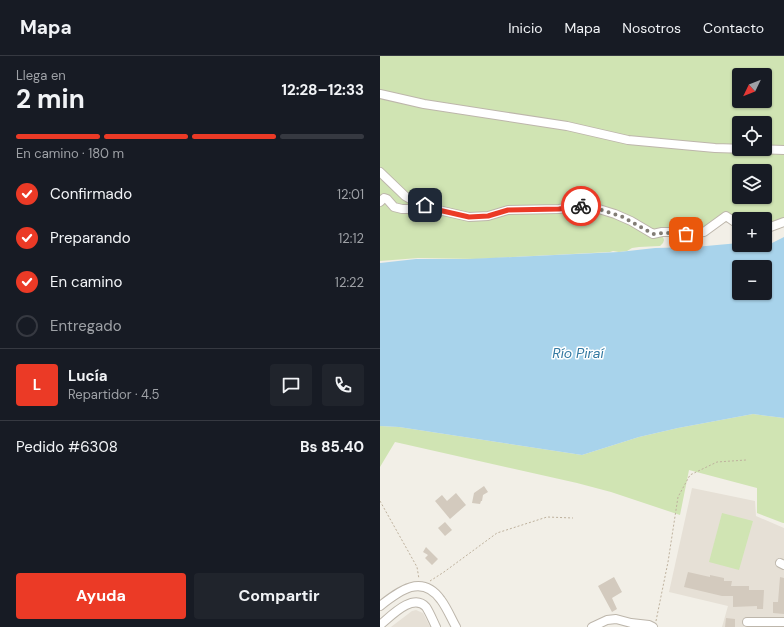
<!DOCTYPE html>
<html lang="es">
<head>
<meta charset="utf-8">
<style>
	body { margin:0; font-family:"DM Sans",sans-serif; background:#20242c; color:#f1f3f6; height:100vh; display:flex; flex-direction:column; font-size:15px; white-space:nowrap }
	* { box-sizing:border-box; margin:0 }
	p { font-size:13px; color:#9ea1a6 }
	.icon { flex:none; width:22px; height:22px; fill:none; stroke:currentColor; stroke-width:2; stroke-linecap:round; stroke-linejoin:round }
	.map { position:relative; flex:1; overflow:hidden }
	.sheet { display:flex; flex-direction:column; background:#171b24; width:380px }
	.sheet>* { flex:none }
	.needle { width:26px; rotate:227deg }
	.tools { position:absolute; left:352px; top:12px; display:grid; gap:8px }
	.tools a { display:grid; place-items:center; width:40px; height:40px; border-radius:4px; background:#171b24; box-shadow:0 1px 3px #0004; font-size:20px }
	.pin { position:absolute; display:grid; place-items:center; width:34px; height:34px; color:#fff; margin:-17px; border-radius:8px; box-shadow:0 2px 6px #0006 }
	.courier { position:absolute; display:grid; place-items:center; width:40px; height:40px; margin:-20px; border:3px solid #eb3a26; border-radius:50%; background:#fff; color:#222; box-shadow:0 1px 5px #0007 }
	.summary em { font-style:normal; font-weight:700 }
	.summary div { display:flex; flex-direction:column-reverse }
	.summary { display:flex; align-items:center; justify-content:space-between; height:68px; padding:0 16px }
	h1 { font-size:26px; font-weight:700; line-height:30px }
	.bar { display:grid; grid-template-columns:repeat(4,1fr); gap:6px 4px; align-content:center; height:48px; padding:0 16px }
	.bar i { height:5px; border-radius:3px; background:#363941 }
	.bar .on { background:#eb3a26 }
	.bar p { grid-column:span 4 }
	.line { display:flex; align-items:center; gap:10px; padding:0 16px; border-top:1px solid #363941 }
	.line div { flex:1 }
	.round { display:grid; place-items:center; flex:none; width:42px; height:42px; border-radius:4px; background:#20242c }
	ol { padding:0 16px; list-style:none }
	li { display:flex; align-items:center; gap:12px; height:44px }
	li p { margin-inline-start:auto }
	li .icon { padding:4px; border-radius:50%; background:#eb3a26; color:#fff; stroke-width:4 }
	li:last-child { color:#9ea1a6 }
	li i { width:22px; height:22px; border:2px solid #363941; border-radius:50% }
	.action { display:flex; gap:8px; margin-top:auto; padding:8px 16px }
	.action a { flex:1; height:46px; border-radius:4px; background:#eb3a26; color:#fff; font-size:16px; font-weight:700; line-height:46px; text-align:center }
	.action a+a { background:#20242c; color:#f1f3f6 }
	header { display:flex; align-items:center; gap:24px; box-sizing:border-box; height:56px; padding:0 20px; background:#171b24; border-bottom:1px solid #363941 }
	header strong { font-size:19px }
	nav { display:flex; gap:22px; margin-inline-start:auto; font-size:14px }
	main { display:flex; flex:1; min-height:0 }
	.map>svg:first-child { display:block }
</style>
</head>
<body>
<header>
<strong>Mapa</strong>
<nav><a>Inicio</a><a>Mapa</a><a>Nosotros</a><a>Contacto</a></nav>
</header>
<main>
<section class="sheet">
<div class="summary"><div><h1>2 min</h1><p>Llega en</p></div><em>12:28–12:33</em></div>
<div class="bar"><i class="on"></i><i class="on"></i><i class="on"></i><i></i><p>En camino · 180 m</p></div>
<ol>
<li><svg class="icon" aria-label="check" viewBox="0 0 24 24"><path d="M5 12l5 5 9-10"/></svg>Confirmado<p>12:01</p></li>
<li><svg class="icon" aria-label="check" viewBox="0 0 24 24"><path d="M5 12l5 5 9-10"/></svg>Preparando<p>12:12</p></li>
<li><svg class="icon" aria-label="check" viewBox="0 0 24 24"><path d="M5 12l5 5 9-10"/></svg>En camino<p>12:22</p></li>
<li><i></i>Entregado</li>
</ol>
<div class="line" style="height:72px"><b class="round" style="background:#eb3a26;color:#fff">L</b><div><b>Lucía</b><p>Repartidor · 4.5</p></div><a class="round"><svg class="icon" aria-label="chat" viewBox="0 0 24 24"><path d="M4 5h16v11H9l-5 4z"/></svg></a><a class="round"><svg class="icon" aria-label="phone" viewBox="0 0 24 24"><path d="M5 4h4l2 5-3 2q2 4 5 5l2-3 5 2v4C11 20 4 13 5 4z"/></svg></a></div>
<div class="line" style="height:52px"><div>Pedido #6308</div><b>Bs 85.40</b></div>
<div class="action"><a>Ayuda</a><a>Compartir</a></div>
</section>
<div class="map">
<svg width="404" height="571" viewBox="0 0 404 571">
	<rect width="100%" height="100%" fill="#f2efe7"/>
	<g fill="#e6e0d6">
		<path d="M312,432l63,13 1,15 28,12v99h-62l6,-21 -59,-14z"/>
		<path d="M36,554l7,3 7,14h-39l21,-16z"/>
	</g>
	<g fill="#d0e4b3" fill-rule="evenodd">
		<path d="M0,0h404v93l-19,-1v-25h-26v25l-83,-6 -276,-49zM359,19h26v26h-26z"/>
		<path d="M0,40l203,36 201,20v68l-19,8v-9h-26v5l-11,-9 -24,15 -49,2 -60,-26 -121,10 -59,-16 -35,-29zM359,115h26v26h-26z"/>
		<path d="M0,117l33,29 3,7 -36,-9z"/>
		<path d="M1,145l12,6 53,6 54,2 86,-9 29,10 40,19 8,2 1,3 -1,3 -3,3 -21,1 -7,1 -5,3 -8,1 -6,-1 -3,1 -133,7 -59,-1 -38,3v-57z"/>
		<path d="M373,358l31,4v105h-1l-26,-10v-25l-68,-18 -9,45 -69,-23 -34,-9 -182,-41 -15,25v-41l19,1 183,28 57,-18 39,-9z"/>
		<path d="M342,457l31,8 -14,49 -30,-8z"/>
	</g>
	<path fill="#a8d3eb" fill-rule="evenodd" d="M404,181v181l-31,-4 -75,14 -39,9 -57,18 -183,-28 -19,-1v-163l36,-4h52l151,-7 36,-4 40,-1 44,-4v2h26v-3l7,1zM359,211h26v26h-26z"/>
	<g fill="#d3cabe">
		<path d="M104,430l4,6 -5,3 -1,6h-1l-1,3 -8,-1 2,-10z"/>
		<path d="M76,437l10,12 -16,14 -15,-18 7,-6 5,6z"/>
		<path d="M65,466l7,8 -7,6 -7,-8z"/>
		<path d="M46,491l12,12 -6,6 -7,-7 3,-3 -5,-3z"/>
		<path d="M308,516l22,5v-2l14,3v3h8l-1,5h18v4h15l-1,19h-6v-3l-24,1v-11h-11l-38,-9z"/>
		<path d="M234,521l8,15 -10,6 5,11 -5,3 -14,-26z"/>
		<path d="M400,521l4,1v36l-11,-1v-11h5z"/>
		<path d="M346,562l9,1v8h-10z"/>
	</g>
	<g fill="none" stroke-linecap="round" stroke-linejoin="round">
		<g stroke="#bdb6ab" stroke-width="10">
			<g id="minor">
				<path d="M0,38l44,10 143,22 61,14 87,8 69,2"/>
				<path d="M0,116l25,24 7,4 20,8"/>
				<path d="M0,146l4,-4 3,1 7,8 8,2h32l35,8 19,-1 20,-6 51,-1 27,-4 29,9 16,7 22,13 9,-2h12l12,2 18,-2 22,-16 13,9"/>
				<path d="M385,173l19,-7"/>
				<path d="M400,507l4,2"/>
				<path d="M0,550c19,-15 42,-33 61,-6 6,8 10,18 15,27"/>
				<path d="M367,566h37"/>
				<path d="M0,569c10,-8 33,-33 46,-18 4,6 7,14 10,20"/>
				<path d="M212,571l15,-7 9,-1 15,4 18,2 4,2"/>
			</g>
		</g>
		<g stroke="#beb19d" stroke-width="1" stroke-dasharray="2 2" stroke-linecap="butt">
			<path d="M0,445l37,66 2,12"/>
			<path d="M50,525l14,-9 53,-39 50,-16 26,1"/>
			<path d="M276,565l12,-59 10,-65 12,-22 27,-13 29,-2"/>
		</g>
		<use href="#minor" stroke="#fff" stroke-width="8"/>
	</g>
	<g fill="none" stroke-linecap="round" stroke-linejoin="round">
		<path stroke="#827d75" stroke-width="4" stroke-dasharray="0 7.2" d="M201,150l5,-1 37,12 30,17c13,-1 20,-2 33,0"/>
		<path stroke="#eb3a26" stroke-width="5" d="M45,149l9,4 35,8 19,-1 20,-6 51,-1 22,-3"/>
	</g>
	<g text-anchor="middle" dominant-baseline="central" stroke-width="3" stroke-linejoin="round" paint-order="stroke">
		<g font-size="14" font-style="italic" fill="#357aa2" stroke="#fff">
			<text x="198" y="297">Río Piraí</text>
		</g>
	</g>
</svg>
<div class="tools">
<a><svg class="needle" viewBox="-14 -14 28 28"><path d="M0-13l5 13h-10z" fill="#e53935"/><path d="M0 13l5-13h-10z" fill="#9ea1a6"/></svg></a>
<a><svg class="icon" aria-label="locate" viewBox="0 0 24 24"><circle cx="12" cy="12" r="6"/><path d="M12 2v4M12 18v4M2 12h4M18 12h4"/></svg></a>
<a><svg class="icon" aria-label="layers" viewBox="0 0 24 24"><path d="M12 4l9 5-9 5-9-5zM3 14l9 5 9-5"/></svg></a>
<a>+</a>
<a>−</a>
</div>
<div class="pin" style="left:306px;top:178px;background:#ea580c"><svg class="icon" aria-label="bag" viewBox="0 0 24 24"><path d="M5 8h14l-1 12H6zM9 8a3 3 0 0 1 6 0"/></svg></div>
<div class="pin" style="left:45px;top:149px;background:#1f2937"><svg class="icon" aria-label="home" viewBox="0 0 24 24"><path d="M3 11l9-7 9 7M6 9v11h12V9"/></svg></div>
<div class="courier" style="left:201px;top:150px"><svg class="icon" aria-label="bike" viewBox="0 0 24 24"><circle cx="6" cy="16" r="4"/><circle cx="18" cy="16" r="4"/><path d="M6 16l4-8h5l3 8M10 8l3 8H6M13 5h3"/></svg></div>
</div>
</main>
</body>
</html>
